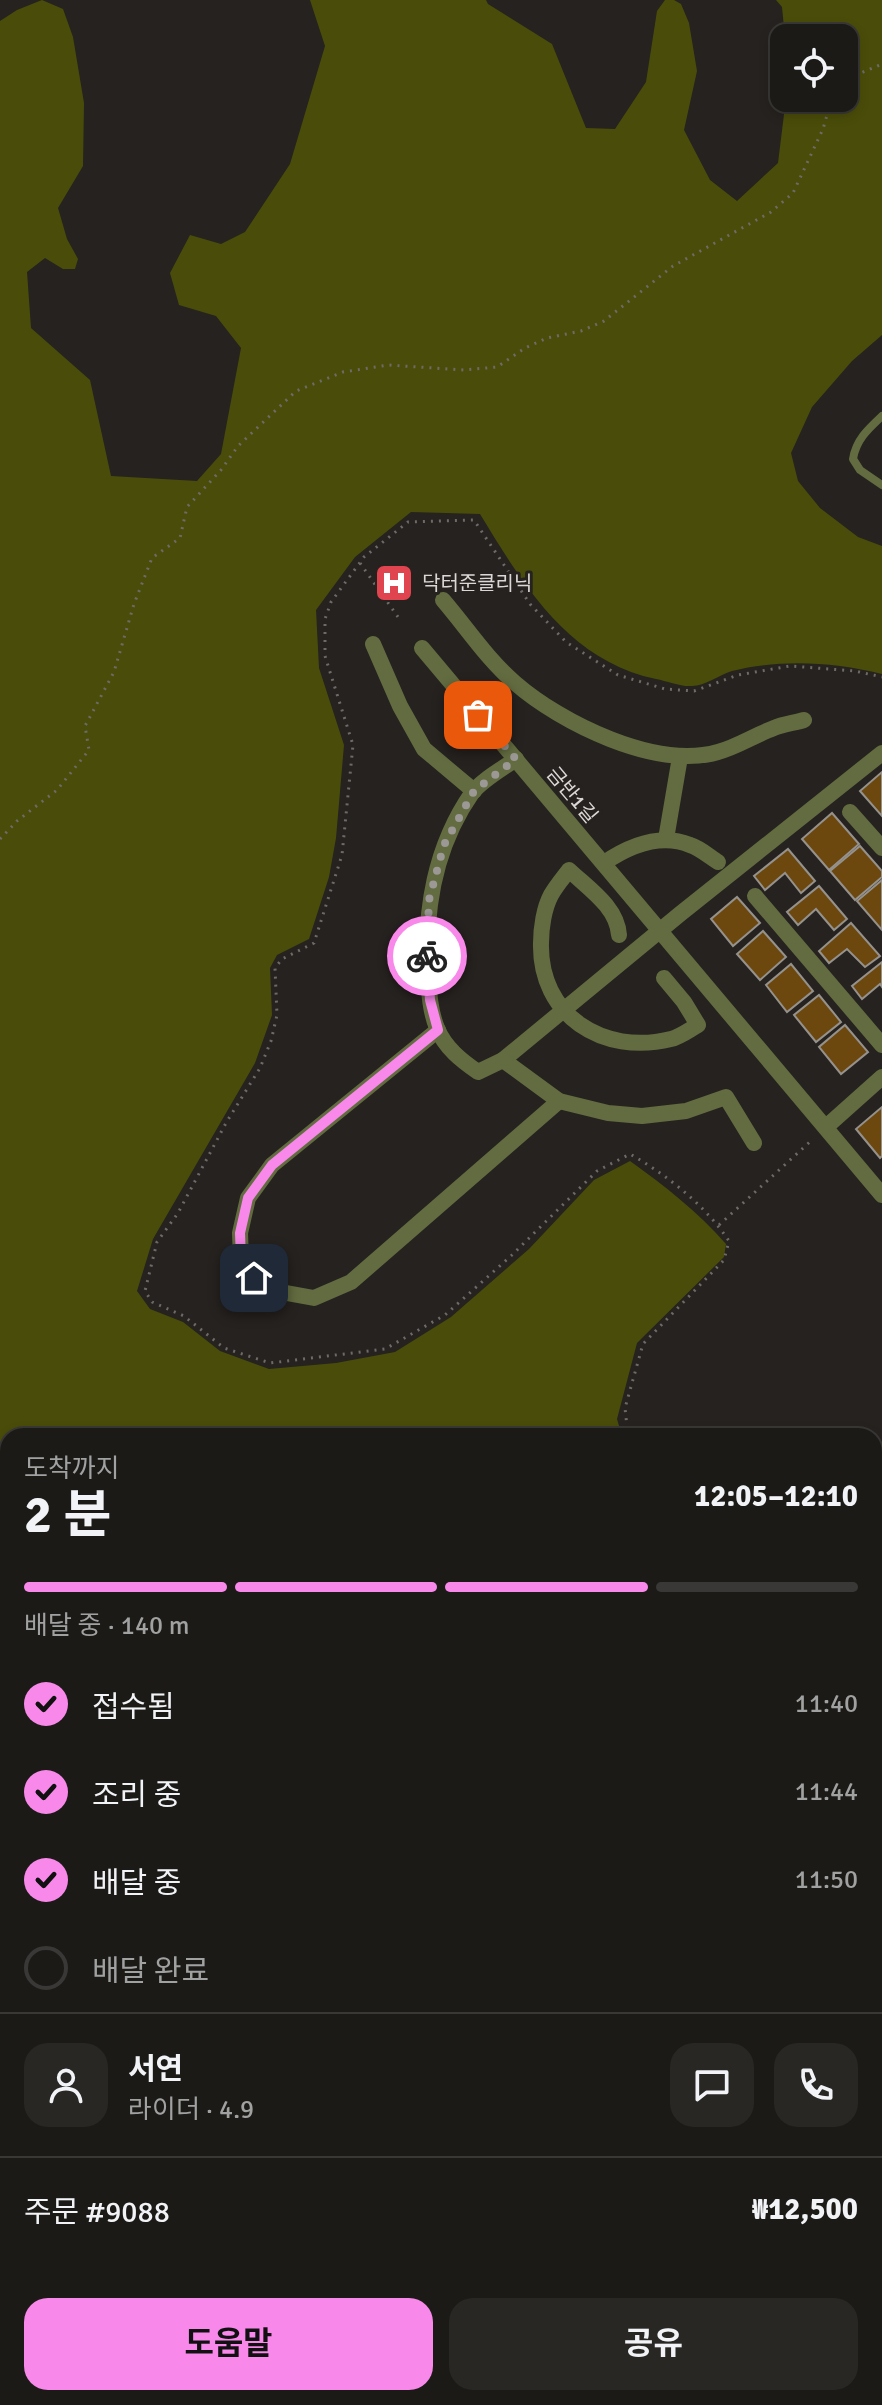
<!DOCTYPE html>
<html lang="ko">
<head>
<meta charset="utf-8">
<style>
	body { margin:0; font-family:Signika,"Noto Sans KR",sans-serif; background:#292724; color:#f1f3f6; height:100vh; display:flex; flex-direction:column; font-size:30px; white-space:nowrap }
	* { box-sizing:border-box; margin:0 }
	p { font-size:26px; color:#a0a1a1 }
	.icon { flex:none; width:44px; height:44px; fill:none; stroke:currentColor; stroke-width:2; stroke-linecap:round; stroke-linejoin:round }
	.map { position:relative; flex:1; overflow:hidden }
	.side { position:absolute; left:0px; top:1428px; width:882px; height:978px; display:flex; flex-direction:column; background:#1c1a17; border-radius:24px 24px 0 0; box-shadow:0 4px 12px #0003,0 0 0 2px #3a3836 }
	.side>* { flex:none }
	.buttons { position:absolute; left:770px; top:24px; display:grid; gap:16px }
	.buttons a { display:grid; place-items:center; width:88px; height:88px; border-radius:16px; background:#1c1a17; box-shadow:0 4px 12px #0003,0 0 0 2px #3a3836; font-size:40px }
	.pin { position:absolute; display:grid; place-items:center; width:68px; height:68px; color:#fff; margin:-34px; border-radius:16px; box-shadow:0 4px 12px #0006 }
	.courier { position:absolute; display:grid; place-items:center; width:80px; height:80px; margin:-40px; border:6px solid #f888ea; border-radius:50%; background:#fff; color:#222; box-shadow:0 2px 10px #0007 }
	.head em { font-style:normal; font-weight:700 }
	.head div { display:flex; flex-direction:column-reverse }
	.head { display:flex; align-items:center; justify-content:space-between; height:136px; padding:0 24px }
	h1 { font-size:52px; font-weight:700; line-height:60px }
	.bar { display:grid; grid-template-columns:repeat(4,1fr); gap:12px 8px; align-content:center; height:96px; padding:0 24px }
	.bar i { height:10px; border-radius:6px; background:#3a3836 }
	.bar .current { background:#f888ea }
	.bar p { grid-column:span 4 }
	.line { display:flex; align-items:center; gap:20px; padding:0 24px; border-top:2px solid #3a3836 }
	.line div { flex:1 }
	.round { display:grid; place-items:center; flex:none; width:84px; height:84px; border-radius:24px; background:#292724 }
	ol { padding:0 24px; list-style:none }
	li { display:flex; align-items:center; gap:24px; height:88px }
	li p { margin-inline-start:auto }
	li .icon { padding:8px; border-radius:50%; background:#f888ea; color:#111; stroke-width:4 }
	li:last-child { color:#a0a1a1 }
	li i { width:44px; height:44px; border:4px solid #3a3836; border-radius:50% }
	.primary-button { display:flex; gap:16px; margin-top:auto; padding:16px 24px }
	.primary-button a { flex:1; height:92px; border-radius:24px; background:#f888ea; color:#111; font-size:32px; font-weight:700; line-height:92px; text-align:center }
	.primary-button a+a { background:#292724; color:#f1f3f6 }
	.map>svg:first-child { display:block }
</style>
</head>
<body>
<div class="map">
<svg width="882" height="2405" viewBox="0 0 882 2405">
	<rect width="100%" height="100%" fill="#26221f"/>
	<g fill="#4a4d09">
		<path d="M42,0l21,9 10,28 11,66 -1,63 -25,42 9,31 11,20 -3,10h-12l-18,-11 -18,14 4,56 59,52 21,96 86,5 24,-27 20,-106 -25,-32 -37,-11 -9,-32 20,-38 31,9 24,-12 45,-68 35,-118 -15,-46h176l2,4 64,40 34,84 29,1 31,-47 11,-71 8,-11h9l7,4 8,19 8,48 -13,59 26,50 27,21 41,-38 8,-65h58v-60h-59l-3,-31 -6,-7h106v335l-30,26 -40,46 -21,46 7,28 22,27 38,29 24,9v128c-49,-12 -101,-15 -150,-3 -13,4 -27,15 -40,15 -11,1 -25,-5 -36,-7 -88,-19 -132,-93 -176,-165l-69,-2 -56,45 -39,53 3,58 25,77 -8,93 -7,39 -20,62 -32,16 -7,13 2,47 -17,48 -102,176 -16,52 13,18 33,13 37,29 49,18 67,-6 59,-11 56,-35 78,-68 65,-69 36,-19c35,25 68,51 96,83l-2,13 -87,86 -20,76 5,17h-614v886l-8,1v-2302l17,-11z"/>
		<path d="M882,1560v845h-10l-5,-7h7v-830z"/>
	</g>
	<g fill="#6c480e" stroke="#95918d" stroke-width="2">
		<path d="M882,772v44l-22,-25z"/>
		<path d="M832,813l27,31 -30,26 -27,-31z"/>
		<path d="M860,846l22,25v6l-27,23 -25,-29z"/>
		<path d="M788,849l27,32 -14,12 -16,-20 -20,17 -11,-14z"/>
		<path d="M882,880v50l-25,-29z"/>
		<path d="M819,886l28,33 -13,11 -18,-21 -18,16 -11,-13z"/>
		<path d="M737,897l23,26 -27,23 -22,-27z"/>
		<path d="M851,923l29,33 -15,11 -18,-18 -18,14 -10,-12z"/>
		<path d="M763,931l23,26 -26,23 -23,-26z"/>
		<path d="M882,962v25l-2,-3 -18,15 -10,-13z"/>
		<path d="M791,964l22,27 -26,21 -21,-27z"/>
		<path d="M819,995l22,27 -25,20 -22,-27z"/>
		<path d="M845,1025l23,27 -27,22 -22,-27z"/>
		<path d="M882,1107v49l-2,2 -24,-29z"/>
	</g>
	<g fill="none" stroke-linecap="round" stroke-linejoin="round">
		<g stroke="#6d6a67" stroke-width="3" stroke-dasharray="2 6" stroke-linecap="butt">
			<path d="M844,87l12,-12 26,-11"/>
			<path d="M360,563l38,54"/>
			<path d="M0,839l17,-18 40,-31 32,-40 -4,-24 29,-54 20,-68 18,-46 28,-20 7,-31 34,-37 17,-24 58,-55 47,-19 45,-7 76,5 33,-3 28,-19 22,-10 34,-7 23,-10 69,-55 98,-54 22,-19 30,-64 9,-31"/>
			<path d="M719,1225l94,-86"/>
			<path d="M628,1436l-3,-28 18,-64 81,-84 5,-19c-24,-36 -62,-66 -99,-87l-33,17 -85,84 -67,60 -60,34 -115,14 -46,-15 -40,-32 -32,-14 -7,-11 12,-49 21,-29 48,-90 34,-55 11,-27 6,-26 -2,-47 7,-9 32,-16 28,-88 11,-110 -28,-89v-37l6,-17 33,-45 44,-35 66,-2 56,84 36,38 52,33 47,14 29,2 44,-16 52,-9 65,5 27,6"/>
			<path d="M874,1559l8,-7"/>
			<path d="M0,1624l8,9"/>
			<path d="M874,1866l8,1"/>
		</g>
		<path stroke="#636c40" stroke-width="8" d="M882,416c-14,13 -26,24 -29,43l7,11 22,15"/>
		<g stroke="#636c40" stroke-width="16">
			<path d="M443,600c24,28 44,59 72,83 46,40 141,87 203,69 19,-5 37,-17 56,-24 9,-4 20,-5 30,-8"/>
			<path d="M373,644l27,62 24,43 50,42"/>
			<path d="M422,648l460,547"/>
			<path d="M516,759c-14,10 -34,21 -44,34 -37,53 -48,118 -44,181 1,18 2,37 9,54 8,20 25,33 41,44l25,-12 177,-146 202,-161"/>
			<path d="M850,812l32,36"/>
			<path d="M666,839l14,-82"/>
			<path d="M604,863c25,-17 56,-30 86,-18 10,3 20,12 28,17"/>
			<path d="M755,896l127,149"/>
			<path d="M619,935c-2,-28 -30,-46 -50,-65 -6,8 -13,16 -18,25 -7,13 -10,33 -10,48 -2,72 62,113 130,96 9,-2 18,-9 27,-14l-14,-23 -20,-24"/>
			<path d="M438,1030l-166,135 -24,33 -8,35 1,27 13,18 27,14 33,6 37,-16 208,-181"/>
			<path d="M503,1060l56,41 49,12 34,3 44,-5 40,-14 28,46"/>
			<path d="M826,1127l56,-50"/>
		</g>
		<g stroke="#bdd35e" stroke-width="24">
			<path d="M0,1954l8,4"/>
			<path d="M0,2028l8,6"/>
			<path d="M535,2398l9,7"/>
			<path d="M676,2398l9,7"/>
		</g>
	</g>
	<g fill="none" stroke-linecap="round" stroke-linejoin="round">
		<path stroke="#9b9896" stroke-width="8" stroke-dasharray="0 14.4" d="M427,956l2,-56 15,-55 30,-54 42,-32 -38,-44"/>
		<path stroke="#f888ea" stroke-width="10" d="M254,1278l-13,-18 -1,-27 8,-35 24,-33 166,-135 -8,-30 -3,-44"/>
	</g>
	<defs>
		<g id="hospital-square" transform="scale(2)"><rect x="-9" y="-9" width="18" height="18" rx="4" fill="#e0444e" stroke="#26221f"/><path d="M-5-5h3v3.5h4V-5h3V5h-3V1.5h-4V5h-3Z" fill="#fff"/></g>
	</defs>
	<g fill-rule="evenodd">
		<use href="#hospital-square" x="394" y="583"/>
	</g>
	<g text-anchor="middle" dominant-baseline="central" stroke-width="6" stroke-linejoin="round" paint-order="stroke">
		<g font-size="20" fill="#dad7d6" stroke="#26221f" text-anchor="start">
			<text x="422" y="583">닥터준클리닉</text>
		</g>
		<g font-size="20" fill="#dad7d6" stroke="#26221f">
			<text transform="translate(572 795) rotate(50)">금반1길</text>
		</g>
	</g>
</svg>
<div class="buttons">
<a><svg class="icon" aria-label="locate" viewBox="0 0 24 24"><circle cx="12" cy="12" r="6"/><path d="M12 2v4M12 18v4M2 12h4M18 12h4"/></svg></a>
</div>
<div class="pin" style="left:478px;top:715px;background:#ea580c"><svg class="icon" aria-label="bag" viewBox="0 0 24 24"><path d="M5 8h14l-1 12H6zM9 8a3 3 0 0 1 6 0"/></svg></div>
<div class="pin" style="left:254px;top:1278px;background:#1f2937"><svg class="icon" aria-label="home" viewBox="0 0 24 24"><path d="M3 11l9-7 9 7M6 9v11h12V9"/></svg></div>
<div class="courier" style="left:427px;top:956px"><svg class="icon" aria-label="bike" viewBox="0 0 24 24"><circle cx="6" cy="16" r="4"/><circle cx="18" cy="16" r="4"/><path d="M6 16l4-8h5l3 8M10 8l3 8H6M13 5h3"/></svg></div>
<section class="side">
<div class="head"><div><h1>2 분</h1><p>도착까지</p></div><em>12:05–12:10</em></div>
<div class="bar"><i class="current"></i><i class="current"></i><i class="current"></i><i></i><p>배달 중 · 140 m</p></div>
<ol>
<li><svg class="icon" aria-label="check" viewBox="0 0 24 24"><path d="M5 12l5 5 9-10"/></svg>접수됨<p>11:40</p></li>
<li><svg class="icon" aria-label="check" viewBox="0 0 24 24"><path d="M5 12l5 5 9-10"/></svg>조리 중<p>11:44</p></li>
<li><svg class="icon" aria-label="check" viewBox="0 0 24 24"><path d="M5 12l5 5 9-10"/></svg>배달 중<p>11:50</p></li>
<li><i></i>배달 완료</li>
</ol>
<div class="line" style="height:144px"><a class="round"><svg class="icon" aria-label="person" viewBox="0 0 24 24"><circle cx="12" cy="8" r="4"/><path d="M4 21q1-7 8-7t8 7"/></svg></a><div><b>서연</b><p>라이더 · 4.9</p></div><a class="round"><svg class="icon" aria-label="chat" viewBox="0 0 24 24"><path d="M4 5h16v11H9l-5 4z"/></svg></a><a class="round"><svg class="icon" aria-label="phone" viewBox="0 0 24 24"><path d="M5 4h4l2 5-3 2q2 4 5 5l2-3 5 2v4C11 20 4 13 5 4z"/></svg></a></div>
<div class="line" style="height:104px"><div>주문 #9088</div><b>₩12,500</b></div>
<div class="primary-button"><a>도움말</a><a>공유</a></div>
</section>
</div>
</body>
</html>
